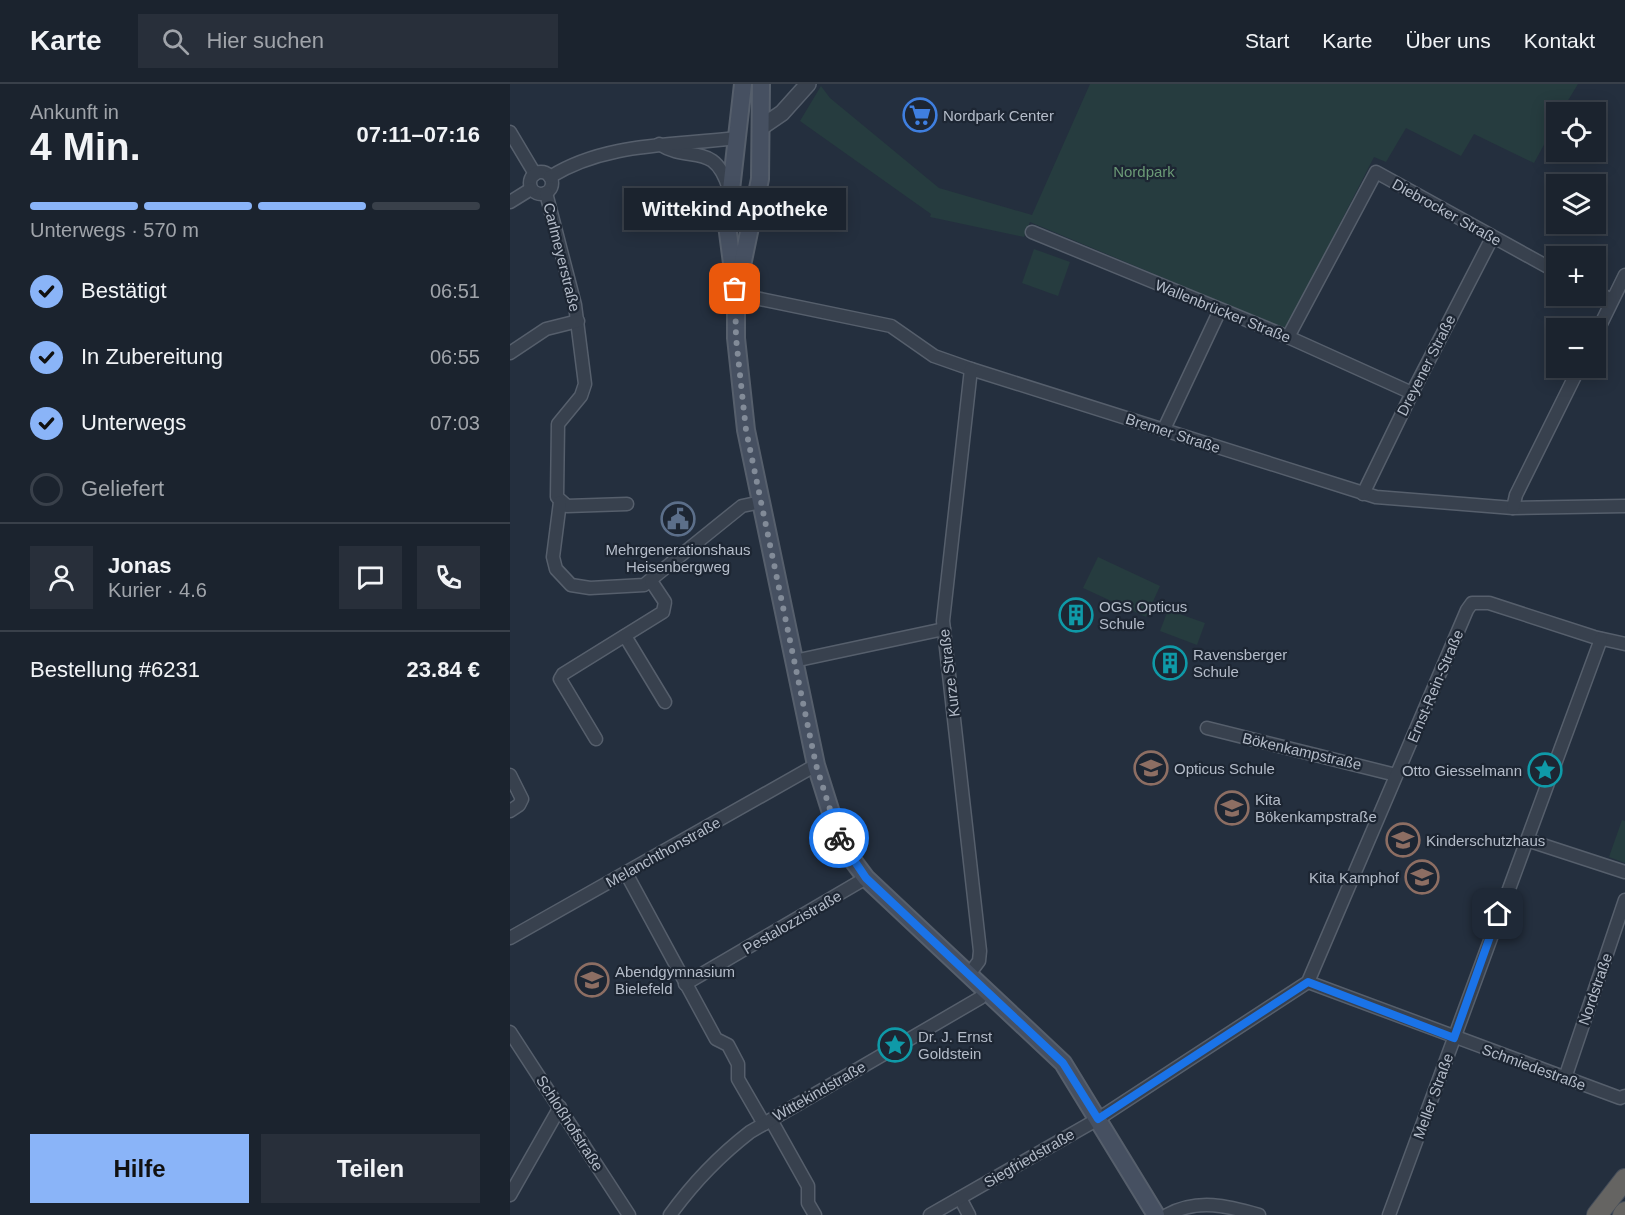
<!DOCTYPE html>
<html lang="de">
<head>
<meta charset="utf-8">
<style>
	body { margin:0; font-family:Helvetica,sans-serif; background:#282f3a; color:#f1f3f6; height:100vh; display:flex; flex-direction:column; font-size:22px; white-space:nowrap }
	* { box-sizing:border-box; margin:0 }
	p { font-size:20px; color:#a0a4aa }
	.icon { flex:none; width:33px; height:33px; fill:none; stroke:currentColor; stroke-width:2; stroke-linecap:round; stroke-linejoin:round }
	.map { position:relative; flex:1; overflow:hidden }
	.drawer { display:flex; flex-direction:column; background:#1b232e; width:510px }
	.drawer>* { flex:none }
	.tools { position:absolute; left:1036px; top:18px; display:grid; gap:12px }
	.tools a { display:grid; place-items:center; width:60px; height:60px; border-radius:0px; background:#1b232e; box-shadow:0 3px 15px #0003,0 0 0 2px #39404a; font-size:30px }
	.pin { position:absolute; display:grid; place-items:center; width:51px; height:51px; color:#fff; margin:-26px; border-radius:12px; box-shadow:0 3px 9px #0006 }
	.courier { position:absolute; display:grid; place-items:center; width:60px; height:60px; margin:-30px; border:4px solid #1a73e8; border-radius:50%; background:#fff; color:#222; box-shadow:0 2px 8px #0007 }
	.bubble { position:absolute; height:42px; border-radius:0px; background:#1b232e; box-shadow:0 3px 15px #0003,0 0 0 2px #39404a; font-size:20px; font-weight:700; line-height:42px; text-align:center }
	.headline em { font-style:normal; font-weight:700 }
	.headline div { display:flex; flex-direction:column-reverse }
	.headline { display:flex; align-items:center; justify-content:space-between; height:102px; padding:0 30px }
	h1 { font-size:39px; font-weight:700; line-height:45px }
	.bar { display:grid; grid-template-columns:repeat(4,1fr); gap:9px 6px; align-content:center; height:72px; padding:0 30px }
	.bar i { height:8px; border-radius:4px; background:#39404a }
	.bar .current { background:#8ab4f8 }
	.bar p { grid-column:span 4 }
	.line { display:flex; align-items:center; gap:15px; padding:0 30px; border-top:2px solid #39404a }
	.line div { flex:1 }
	.round { display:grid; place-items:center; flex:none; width:63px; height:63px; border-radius:0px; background:#282f3a }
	ol { padding:0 30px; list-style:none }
	li { display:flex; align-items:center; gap:18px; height:66px }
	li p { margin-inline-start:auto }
	li .icon { padding:6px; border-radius:50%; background:#8ab4f8; color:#111; stroke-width:4 }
	li:last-child { color:#a0a4aa }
	li i { width:33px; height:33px; border:3px solid #39404a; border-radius:50% }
	.button { display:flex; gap:12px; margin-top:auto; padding:12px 30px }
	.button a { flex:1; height:69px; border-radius:0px; background:#8ab4f8; color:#111; font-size:24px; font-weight:700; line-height:69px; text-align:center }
	.button a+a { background:#282f3a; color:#f1f3f6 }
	header { display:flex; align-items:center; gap:36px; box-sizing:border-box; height:84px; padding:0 30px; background:#1b232e; border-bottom:2px solid #39404a }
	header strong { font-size:28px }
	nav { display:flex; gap:33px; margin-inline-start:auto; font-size:21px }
	.search { width:420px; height:54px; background:#282f3a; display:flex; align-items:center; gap:15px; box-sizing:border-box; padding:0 21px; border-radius:0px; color:#a0a4aa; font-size:22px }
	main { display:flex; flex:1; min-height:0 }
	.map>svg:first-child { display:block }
</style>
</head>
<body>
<header>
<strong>Karte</strong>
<div class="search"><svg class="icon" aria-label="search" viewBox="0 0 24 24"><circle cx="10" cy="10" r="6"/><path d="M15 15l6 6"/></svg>Hier suchen</div>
<nav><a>Start</a><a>Karte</a><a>Über uns</a><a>Kontakt</a></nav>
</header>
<main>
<section class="drawer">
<div class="headline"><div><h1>4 Min.</h1><p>Ankunft in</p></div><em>07:11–07:16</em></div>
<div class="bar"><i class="current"></i><i class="current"></i><i class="current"></i><i></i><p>Unterwegs · 570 m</p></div>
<ol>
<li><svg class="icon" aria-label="check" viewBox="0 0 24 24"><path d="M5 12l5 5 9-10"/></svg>Bestätigt<p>06:51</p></li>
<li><svg class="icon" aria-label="check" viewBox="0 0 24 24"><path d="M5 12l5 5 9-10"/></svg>In Zubereitung<p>06:55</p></li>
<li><svg class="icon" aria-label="check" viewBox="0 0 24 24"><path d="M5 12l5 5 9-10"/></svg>Unterwegs<p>07:03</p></li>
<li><i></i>Geliefert</li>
</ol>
<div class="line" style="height:108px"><a class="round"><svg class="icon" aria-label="person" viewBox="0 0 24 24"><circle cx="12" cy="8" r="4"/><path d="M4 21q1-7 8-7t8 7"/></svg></a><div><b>Jonas</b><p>Kurier · 4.6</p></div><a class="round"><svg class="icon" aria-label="chat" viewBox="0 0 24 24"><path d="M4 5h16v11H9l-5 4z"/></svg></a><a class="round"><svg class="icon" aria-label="phone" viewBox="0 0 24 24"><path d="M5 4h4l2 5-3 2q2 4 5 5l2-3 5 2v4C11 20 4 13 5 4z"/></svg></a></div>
<div class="line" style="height:78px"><div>Bestellung #6231</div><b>23.84 €</b></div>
<div class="button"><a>Hilfe</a><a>Teilen</a></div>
</section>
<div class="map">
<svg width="1115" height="1131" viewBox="0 0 1115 1131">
	<rect width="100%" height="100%" fill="#242f3e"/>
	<g fill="#263c3f">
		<path d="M580,0h488l-17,28h-4v9l-23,42 -60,-29 -13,22 -55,-28 -20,34 -12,-5 -88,172 -256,-107 -6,15 -94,-20 1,-3 -131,-93 21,-35 9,12 109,90 93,27z"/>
		<path d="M524,165l36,13 -12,34 -36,-13z"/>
		<path d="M588,473l62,29 -14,31 -63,-29z"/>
		<path d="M658,526l37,13 -8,22 -37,-14z"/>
		<path d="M1112,736l3,1v42l-16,-6z"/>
	</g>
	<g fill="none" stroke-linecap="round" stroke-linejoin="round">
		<g stroke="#565f6c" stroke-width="15">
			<g id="minor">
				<path d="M0,48l25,42"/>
				<path d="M149,60c31,20 55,-4 70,45"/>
				<circle cx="31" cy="99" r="11"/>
				<path d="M40,93c56,-35 123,-31 186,-39"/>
				<path d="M36,109l29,112 10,79 -4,12 -23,28 -1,73 10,9 60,-2"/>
				<path d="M0,118l21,-13"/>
				<path d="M522,148l256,105 124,56"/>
				<path d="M1086,208l16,8"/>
				<path d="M226,210l155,32 43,30 37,13 405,128 137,11 112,-2"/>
				<path d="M1086,250l29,-59"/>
				<path d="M778,253l88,-165 181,100"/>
				<path d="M0,269l36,-24 32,-8"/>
				<path d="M654,345l56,-119"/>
				<path d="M853,410l49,-101 80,-155"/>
				<path d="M50,418l-7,55 3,12 15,16 19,3 54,-3 98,-79 19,-4"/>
				<path d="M1003,424l3,-13 63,-127"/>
				<path d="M115,552l40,66"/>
				<path d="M284,577l150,-32"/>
				<path d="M697,644l189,47"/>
				<path d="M86,655l-36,-60 3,-5 100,-62 2,-10 -14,-21"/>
				<path d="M0,691l12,24 -3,6 -9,6"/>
				<path d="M1017,756l98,32"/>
				<path d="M116,789l90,166 12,6 10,19v15l26,45"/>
				<path d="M0,854l306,-173"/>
				<path d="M460,889l9,-12 1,-10 -37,-330 28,-252"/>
				<path d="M798,898l312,116 5,-2"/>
				<path d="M175,900l181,-106"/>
				<path d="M0,948l119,183"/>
				<path d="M1055,994l60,-178"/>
				<path d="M261,1036l37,66v17l7,12"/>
				<path d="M0,1111l50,-88"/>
				<path d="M450,1114l9,17"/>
				<path d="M160,1131c23,-32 49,-59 80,-83l230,-134 7,-8"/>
				<path d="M420,1131l168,-96 210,-137 159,-372 5,-7h17l105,34 31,7"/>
				<path d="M657,1131c31,-17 61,-9 92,0"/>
				<path d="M879,1131l212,-576"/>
			</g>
		</g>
		<g stroke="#565f6c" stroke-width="18">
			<path id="tertiary" d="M253,42l19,-13 26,-29"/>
		</g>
		<g stroke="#565f6c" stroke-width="20">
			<g id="secondary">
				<path d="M233,0l-16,141 9,69v44l10,92 70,335 22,70 16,27 12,16 197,185 93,152"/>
				<path d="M228,201l22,-106 1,-95"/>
			</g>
		</g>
		<g stroke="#434c59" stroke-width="22">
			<g id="trunk">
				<path d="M1087,1131l28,-36"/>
				<path d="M1113,1131l2,-3"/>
			</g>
		</g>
		<use href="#minor" stroke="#38414e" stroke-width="12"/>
		<use href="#tertiary" stroke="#38414e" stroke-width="15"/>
		<use href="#secondary" stroke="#465061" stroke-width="16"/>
		<use href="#trunk" stroke="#656462" stroke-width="20"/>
	</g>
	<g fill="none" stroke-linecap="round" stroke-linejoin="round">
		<path stroke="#828b98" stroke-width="6" stroke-dasharray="0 10.8" d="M225,205l1,49 10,92 70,335 23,73"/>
		<path stroke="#1a73e8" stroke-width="8" d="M329,754l27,40 197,185 35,56 210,-137 146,56 44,-124"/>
	</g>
	<defs>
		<g id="supermarket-ring" transform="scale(1.725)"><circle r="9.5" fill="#1d2633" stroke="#3f7fe0" stroke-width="1.5"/><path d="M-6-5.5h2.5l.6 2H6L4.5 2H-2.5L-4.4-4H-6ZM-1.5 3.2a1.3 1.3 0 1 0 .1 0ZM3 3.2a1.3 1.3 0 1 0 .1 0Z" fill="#3f7fe0"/></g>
		<g id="civic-ring" transform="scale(1.725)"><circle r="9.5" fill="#1d2633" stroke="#5c6f8a" stroke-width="1.5"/><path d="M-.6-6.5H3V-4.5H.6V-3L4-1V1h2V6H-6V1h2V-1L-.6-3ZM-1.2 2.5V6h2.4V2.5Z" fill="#5c6f8a"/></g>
		<g id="building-ring" transform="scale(1.725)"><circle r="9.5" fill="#1d2633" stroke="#0f9aa8" stroke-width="1.5"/><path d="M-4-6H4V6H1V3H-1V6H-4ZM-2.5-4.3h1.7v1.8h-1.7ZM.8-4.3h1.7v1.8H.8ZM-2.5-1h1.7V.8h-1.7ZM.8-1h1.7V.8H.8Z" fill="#0f9aa8"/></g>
		<g id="school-ring" transform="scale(1.725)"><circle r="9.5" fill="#1d2633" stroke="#8d6e63" stroke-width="1.5"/><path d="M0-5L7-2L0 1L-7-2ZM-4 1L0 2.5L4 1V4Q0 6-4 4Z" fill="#8d6e63"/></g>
		<g id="sight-ring" transform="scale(1.725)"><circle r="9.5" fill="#1d2633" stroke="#0f9aa8" stroke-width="1.5"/><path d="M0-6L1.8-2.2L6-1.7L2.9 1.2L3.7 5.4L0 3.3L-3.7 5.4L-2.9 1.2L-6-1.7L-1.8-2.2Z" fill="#0f9aa8"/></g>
	</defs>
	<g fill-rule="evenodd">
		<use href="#supermarket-ring" x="410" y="31"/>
		<use href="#civic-ring" x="168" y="435"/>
		<use href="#building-ring" x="566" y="531"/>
		<use href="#building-ring" x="660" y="579"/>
		<use href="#school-ring" x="641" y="684"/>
		<use href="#sight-ring" x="1035" y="686"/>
		<use href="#school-ring" x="722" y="724"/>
		<use href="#school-ring" x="893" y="756"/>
		<use href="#school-ring" x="912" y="793"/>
		<use href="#school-ring" x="82" y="896"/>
		<use href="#sight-ring" x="385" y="961"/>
	</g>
	<g text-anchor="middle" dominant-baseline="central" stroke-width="4.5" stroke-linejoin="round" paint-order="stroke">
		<g font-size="15" fill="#b4bcc9" stroke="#1d2633" text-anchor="start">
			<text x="433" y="31">Nordpark Center</text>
			<text x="168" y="465" text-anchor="middle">Mehrgenerationshaus<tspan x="168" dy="17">Heisenbergweg</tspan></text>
			<text x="589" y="522">OGS Opticus<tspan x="589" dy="17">Schule</tspan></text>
			<text x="683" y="570">Ravensberger<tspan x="683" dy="17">Schule</tspan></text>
			<text x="664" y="684">Opticus Schule</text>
			<text x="1012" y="686" text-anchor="end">Otto Giesselmann</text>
			<text x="745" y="715">Kita<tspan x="745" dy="17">Bökenkampstraße</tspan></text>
			<text x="916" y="756">Kinderschutzhaus</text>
			<text x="889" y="793" text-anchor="end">Kita Kamphof</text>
			<text x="105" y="887">Abendgymnasium<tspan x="105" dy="17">Bielefeld</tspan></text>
			<text x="408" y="952">Dr. J. Ernst<tspan x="408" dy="17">Goldstein</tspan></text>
		</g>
		<g font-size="15" fill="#6b9a76" stroke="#1d2633">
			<text x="634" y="87">Nordpark</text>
		</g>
		<g font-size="15" fill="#b4bcc9" stroke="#1d2633">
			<text transform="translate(937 128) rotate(29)">Diebrocker Straße</text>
			<text transform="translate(52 173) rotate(76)">Carlmeyerstraße</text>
			<text transform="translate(713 227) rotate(22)">Wallenbrücker Straße</text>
			<text transform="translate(916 281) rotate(-63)">Dreyener Straße</text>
			<text transform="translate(663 349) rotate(18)">Bremer Straße</text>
			<text transform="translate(439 589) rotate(-97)">Kurze Straße</text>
			<text transform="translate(925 602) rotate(-67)">Ernst-Rein-Straße</text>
			<text transform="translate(792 667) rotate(13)">Bökenkampstraße</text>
			<text transform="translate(153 768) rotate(-29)">Melanchthonstraße</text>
			<text transform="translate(282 838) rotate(-30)">Pestalozzistraße</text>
			<text transform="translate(1085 905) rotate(-71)">Nordstraße</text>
			<text transform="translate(1024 983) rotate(20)">Schmiedestraße</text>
			<text transform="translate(309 1007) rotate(-30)">Wittekindstraße</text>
			<text transform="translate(923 1012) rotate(-70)">Meller Straße</text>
			<text transform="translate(60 1039) rotate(57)">Schloßhofstraße</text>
			<text transform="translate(519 1074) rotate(-30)">Siegfriedstraße</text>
		</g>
	</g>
</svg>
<div class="tools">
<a><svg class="icon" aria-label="locate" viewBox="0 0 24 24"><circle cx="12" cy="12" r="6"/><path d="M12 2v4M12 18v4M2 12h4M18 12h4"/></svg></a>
<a><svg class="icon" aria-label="layers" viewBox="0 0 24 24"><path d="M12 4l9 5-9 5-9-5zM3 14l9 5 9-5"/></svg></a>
<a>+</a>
<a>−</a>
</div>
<div class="pin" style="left:225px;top:205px;background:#ea580c"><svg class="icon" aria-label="bag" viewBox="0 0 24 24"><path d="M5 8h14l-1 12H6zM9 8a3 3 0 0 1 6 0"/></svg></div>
<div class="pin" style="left:988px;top:830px;background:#1f2937"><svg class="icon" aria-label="home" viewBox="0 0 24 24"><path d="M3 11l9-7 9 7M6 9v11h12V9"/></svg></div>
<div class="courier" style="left:329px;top:754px"><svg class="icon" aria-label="bike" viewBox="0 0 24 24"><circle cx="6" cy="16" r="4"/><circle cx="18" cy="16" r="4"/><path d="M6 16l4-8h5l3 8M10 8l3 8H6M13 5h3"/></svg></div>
<div class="bubble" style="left:114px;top:104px;width:222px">Wittekind Apotheke</div>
</div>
</main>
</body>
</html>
